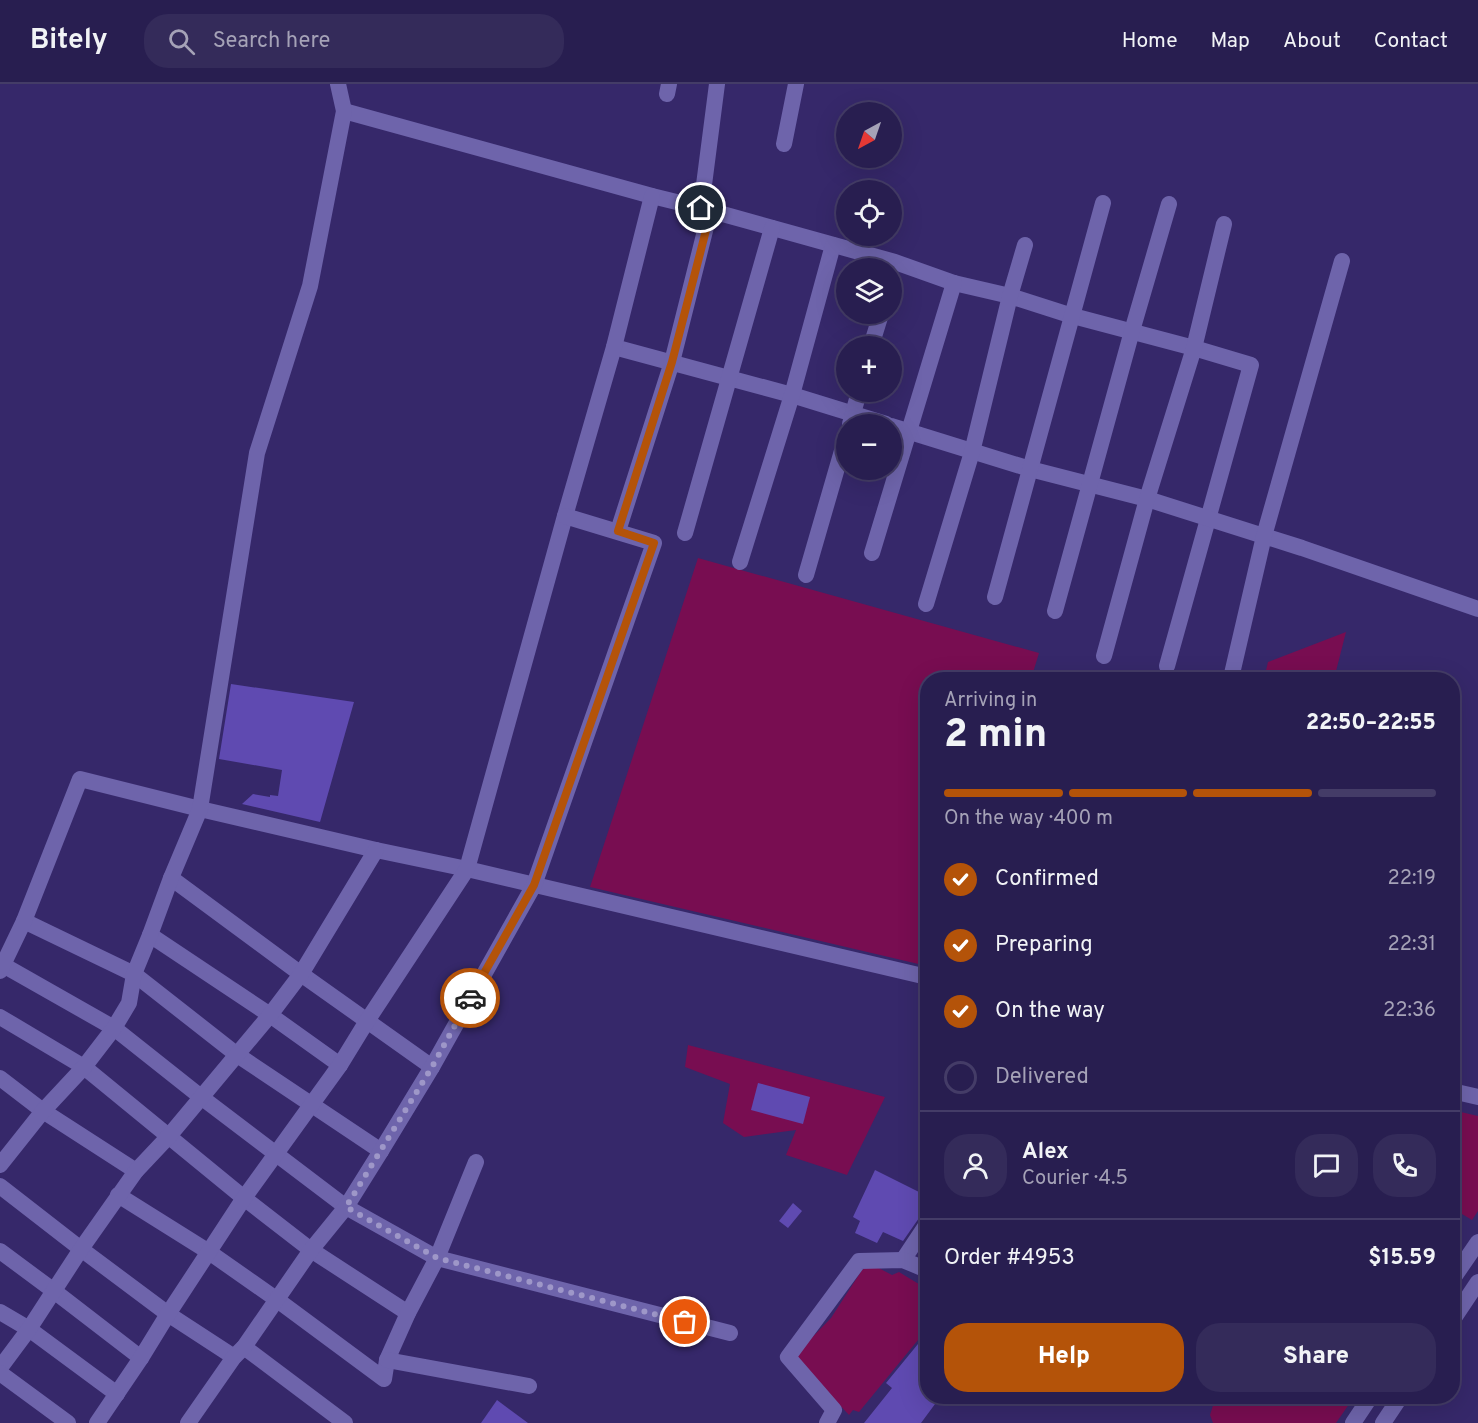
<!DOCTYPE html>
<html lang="en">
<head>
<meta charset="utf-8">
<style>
	body { margin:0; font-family:Overpass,sans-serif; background:#342b5a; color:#f1f3f6; height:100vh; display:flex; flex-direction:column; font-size:22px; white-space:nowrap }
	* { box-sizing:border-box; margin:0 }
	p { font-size:20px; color:#a5a2b7 }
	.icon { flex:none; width:33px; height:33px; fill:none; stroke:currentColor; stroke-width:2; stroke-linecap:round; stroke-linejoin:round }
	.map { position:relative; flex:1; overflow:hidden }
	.sheet { position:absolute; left:920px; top:588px; width:540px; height:732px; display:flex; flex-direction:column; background:#281e50; border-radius:24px; box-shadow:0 6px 24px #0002,0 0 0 2px #443c67 }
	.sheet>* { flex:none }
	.needle { width:39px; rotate:220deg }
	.tools { position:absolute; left:836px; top:18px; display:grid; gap:12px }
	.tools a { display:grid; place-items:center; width:66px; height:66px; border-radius:50%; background:#281e50; box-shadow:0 6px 24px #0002,0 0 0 2px #443c67; font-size:30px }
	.pin { position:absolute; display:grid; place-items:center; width:51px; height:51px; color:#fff; margin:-26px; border:3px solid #fff; border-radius:50%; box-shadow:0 2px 6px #0007 }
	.courier { position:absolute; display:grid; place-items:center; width:60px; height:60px; margin:-30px; border:4px solid #b45309; border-radius:50%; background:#fff; color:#222; box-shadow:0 2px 8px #0007 }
	.overview em { font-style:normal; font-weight:800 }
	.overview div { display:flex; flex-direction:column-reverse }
	.overview { display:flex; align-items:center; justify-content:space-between; height:102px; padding:0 24px }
	h1 { font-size:39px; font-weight:800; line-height:45px }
	.bar { display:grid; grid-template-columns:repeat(4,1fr); gap:9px 6px; align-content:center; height:72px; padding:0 24px }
	.bar i { height:8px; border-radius:4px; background:#443c67 }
	.bar .current { background:#b45309 }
	.bar p { grid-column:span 4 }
	.line { display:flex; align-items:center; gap:15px; padding:0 24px; border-top:2px solid #443c67 }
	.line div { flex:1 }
	.round { display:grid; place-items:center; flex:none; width:63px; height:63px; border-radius:24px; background:#342b5a }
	ol { padding:0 24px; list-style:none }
	li { display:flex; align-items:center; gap:18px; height:66px }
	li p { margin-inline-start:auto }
	li .icon { padding:6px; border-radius:50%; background:#b45309; color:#fff; stroke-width:4 }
	li:last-child { color:#a5a2b7 }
	li i { width:33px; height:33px; border:3px solid #443c67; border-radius:50% }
	.action { display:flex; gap:12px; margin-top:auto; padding:12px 24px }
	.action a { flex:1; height:69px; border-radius:24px; background:#b45309; color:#fff; font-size:24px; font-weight:800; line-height:69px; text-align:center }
	.action a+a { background:#342b5a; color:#f1f3f6 }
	header { display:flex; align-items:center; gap:36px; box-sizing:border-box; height:84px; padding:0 30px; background:#281e50; border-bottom:2px solid #443c67 }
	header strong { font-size:28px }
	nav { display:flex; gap:33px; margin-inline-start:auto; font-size:21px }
	.search { width:420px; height:54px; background:#342b5a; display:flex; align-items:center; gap:15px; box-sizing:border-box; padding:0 21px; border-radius:24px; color:#a5a2b7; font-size:22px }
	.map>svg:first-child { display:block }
</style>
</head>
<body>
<header>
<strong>Bitely</strong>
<div class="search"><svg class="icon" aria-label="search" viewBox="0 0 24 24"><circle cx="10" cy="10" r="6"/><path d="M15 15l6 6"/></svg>Search here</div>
<nav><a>Home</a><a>Map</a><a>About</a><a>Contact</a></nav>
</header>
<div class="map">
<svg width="1478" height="1339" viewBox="0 0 1478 1339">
	<rect width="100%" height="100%" fill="#36286a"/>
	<g fill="#780d51">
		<path d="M698,474l341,95 -8,26 -104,1v286l-337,-79z"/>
		<path d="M1346,548l-12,47h-70l4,-17z"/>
		<path d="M688,961l197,52 -38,78 -61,-20 10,-25 -52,7 -21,-14 7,-39 -45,-17z"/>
		<path d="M1452,1026l26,6v95l-6,9 -20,-12z"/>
		<path d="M871,1180l21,11 7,-3 28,17v40l-68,83 -6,-2 -4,5 -55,-59 37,-38 31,-48z"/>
		<path d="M1216,1312h138v1l-18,26h-123l-3,-8z"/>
	</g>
	<g fill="#5f4ab1">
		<path d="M231,600l123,18 -34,120 -78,-18 11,-10 17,3v-2l8,1 4,-26 -63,-11z"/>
		<path d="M758,999l52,14 -7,27 -52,-14z"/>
		<path d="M875,1086l52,26v15l-1,3 -7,4 -16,23 -20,-9 -6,11 -22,-10 5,-12 -7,-4z"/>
		<path d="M793,1119l9,8 -14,17 -9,-7z"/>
		<path d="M927,1249v63h6l5,4 -17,23h-57l28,-35 -6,-5z"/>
		<path d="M497,1316l31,23h-47z"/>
	</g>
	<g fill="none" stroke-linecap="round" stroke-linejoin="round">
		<g stroke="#6e64ab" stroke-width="16">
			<path d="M667,10l2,-10"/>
			<path d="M344,27l308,85 49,12 194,54 59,21 56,13 63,20 121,32 57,17 -84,301"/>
			<path d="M784,60l12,-60"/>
			<path d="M701,124l16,-124"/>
			<path d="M871,262l10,-32"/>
			<path d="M614,263l178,48 94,29"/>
			<path d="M850,340l9,-32"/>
			<path d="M891,342l139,43 117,30 155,49 176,61"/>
			<path d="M618,447l54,-169 38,-151"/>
			<path d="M685,449l87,-305"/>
			<path d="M872,469l82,-270"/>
			<path d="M740,478l52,-167 41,-150"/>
			<path d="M806,491l40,-138"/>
			<path d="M995,513l108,-394"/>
			<path d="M926,520l46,-152 38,-156 15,-51"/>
			<path d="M1055,527l77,-280 37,-127"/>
			<path d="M1104,572l43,-157 47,-151 30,-124"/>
			<path d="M1231,594l33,-142 78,-275"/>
			<path d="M171,794l130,96 131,93"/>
			<path d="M24,837l110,53 102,80 145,97"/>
			<path d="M150,851l120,80 70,50"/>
			<path d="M3,881l111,63 87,69 145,110 91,51 293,75"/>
			<path d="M0,887l24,-50 56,-142 120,30 176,41 91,19 460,108"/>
			<path d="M0,933l84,50 160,131 67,52 97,63"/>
			<path d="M0,994l43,33 93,60"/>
			<path d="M1452,1007l26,6"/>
			<path d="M0,1081l43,-54 41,-44 30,-39 15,-25 5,-29 16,-39 21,-57 29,-69 57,-356 53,-167 34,-175 -6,-27"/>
			<path d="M0,1102l81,63 87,65 66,43"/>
			<path d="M118,1111l91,57 67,47 108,80 3,-19 21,-47 29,-55 39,-96"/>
			<path d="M0,1167l54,40 87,67"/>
			<path d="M903,1176l24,-36"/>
			<path d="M1452,1196l26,-38"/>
			<path d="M0,1228l29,17 88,65"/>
			<path d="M1452,1237l26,-39"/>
			<path d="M244,1263l101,76"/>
			<path d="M387,1276l142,26"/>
			<path d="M0,1284l29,-39 52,-80 55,-78 33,-35 101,-121 31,-41 75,-124"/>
			<path d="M0,1289l68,50"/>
			<path d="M97,1339l44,-65 27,-44 76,-116 96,-133 27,-44 100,-152 98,-353 49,-169 38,-151"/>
			<path d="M188,1339l46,-66 10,-10 67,-97 35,-43 35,-56 51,-84 102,-182 120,-342 -89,-27"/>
			<path d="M827,1339l7,-13 -46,-53 71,-96 44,-1 24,10"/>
			<path d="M1353,1339l18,-27"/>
			<path d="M1383,1339l18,-27"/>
		</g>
	</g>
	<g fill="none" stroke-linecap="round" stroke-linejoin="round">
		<path stroke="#9e97c8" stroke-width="6" stroke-dasharray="0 10.8" d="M470,914l-38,69 -86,140 91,51 248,64"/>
		<path stroke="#b45309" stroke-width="8" d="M470,914l64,-113 120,-342 -36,-12 54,-169 39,-151 -10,-3"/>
	</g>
</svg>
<div class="tools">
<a><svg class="needle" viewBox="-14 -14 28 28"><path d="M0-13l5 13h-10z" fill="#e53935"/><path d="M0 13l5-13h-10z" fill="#a5a2b7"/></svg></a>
<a><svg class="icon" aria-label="locate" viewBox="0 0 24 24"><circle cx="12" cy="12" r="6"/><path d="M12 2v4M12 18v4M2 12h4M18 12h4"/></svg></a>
<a><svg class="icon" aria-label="layers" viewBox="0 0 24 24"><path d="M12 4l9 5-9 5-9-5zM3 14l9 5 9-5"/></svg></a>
<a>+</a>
<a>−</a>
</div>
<div class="pin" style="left:685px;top:1238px;background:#ea580c"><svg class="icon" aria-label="bag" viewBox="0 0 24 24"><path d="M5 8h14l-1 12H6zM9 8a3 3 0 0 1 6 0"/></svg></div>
<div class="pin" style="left:701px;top:124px;background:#1f2937"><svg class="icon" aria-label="home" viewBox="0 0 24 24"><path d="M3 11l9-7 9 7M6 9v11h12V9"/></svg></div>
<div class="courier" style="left:470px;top:914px"><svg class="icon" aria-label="car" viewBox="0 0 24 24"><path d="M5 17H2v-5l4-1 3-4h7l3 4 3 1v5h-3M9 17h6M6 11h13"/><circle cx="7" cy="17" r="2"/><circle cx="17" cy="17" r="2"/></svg></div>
<section class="sheet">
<div class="overview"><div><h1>2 min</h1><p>Arriving in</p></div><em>22:50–22:55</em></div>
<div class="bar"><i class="current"></i><i class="current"></i><i class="current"></i><i></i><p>On the way · 400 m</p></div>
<ol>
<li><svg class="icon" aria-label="check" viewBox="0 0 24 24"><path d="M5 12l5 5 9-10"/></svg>Confirmed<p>22:19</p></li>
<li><svg class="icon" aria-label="check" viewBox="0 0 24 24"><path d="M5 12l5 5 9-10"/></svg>Preparing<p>22:31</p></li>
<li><svg class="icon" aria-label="check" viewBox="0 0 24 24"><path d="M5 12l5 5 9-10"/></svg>On the way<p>22:36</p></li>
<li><i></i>Delivered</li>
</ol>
<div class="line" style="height:108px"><a class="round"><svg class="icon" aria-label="person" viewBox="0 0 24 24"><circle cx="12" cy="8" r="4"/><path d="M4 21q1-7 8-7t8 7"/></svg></a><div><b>Alex</b><p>Courier · 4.5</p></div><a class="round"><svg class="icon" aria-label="chat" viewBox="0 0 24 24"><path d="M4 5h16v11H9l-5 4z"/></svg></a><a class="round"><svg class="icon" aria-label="phone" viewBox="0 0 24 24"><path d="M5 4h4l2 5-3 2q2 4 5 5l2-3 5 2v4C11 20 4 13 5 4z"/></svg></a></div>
<div class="line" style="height:78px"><div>Order #4953</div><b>$15.59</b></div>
<div class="action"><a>Help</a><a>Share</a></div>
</section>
</div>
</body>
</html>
